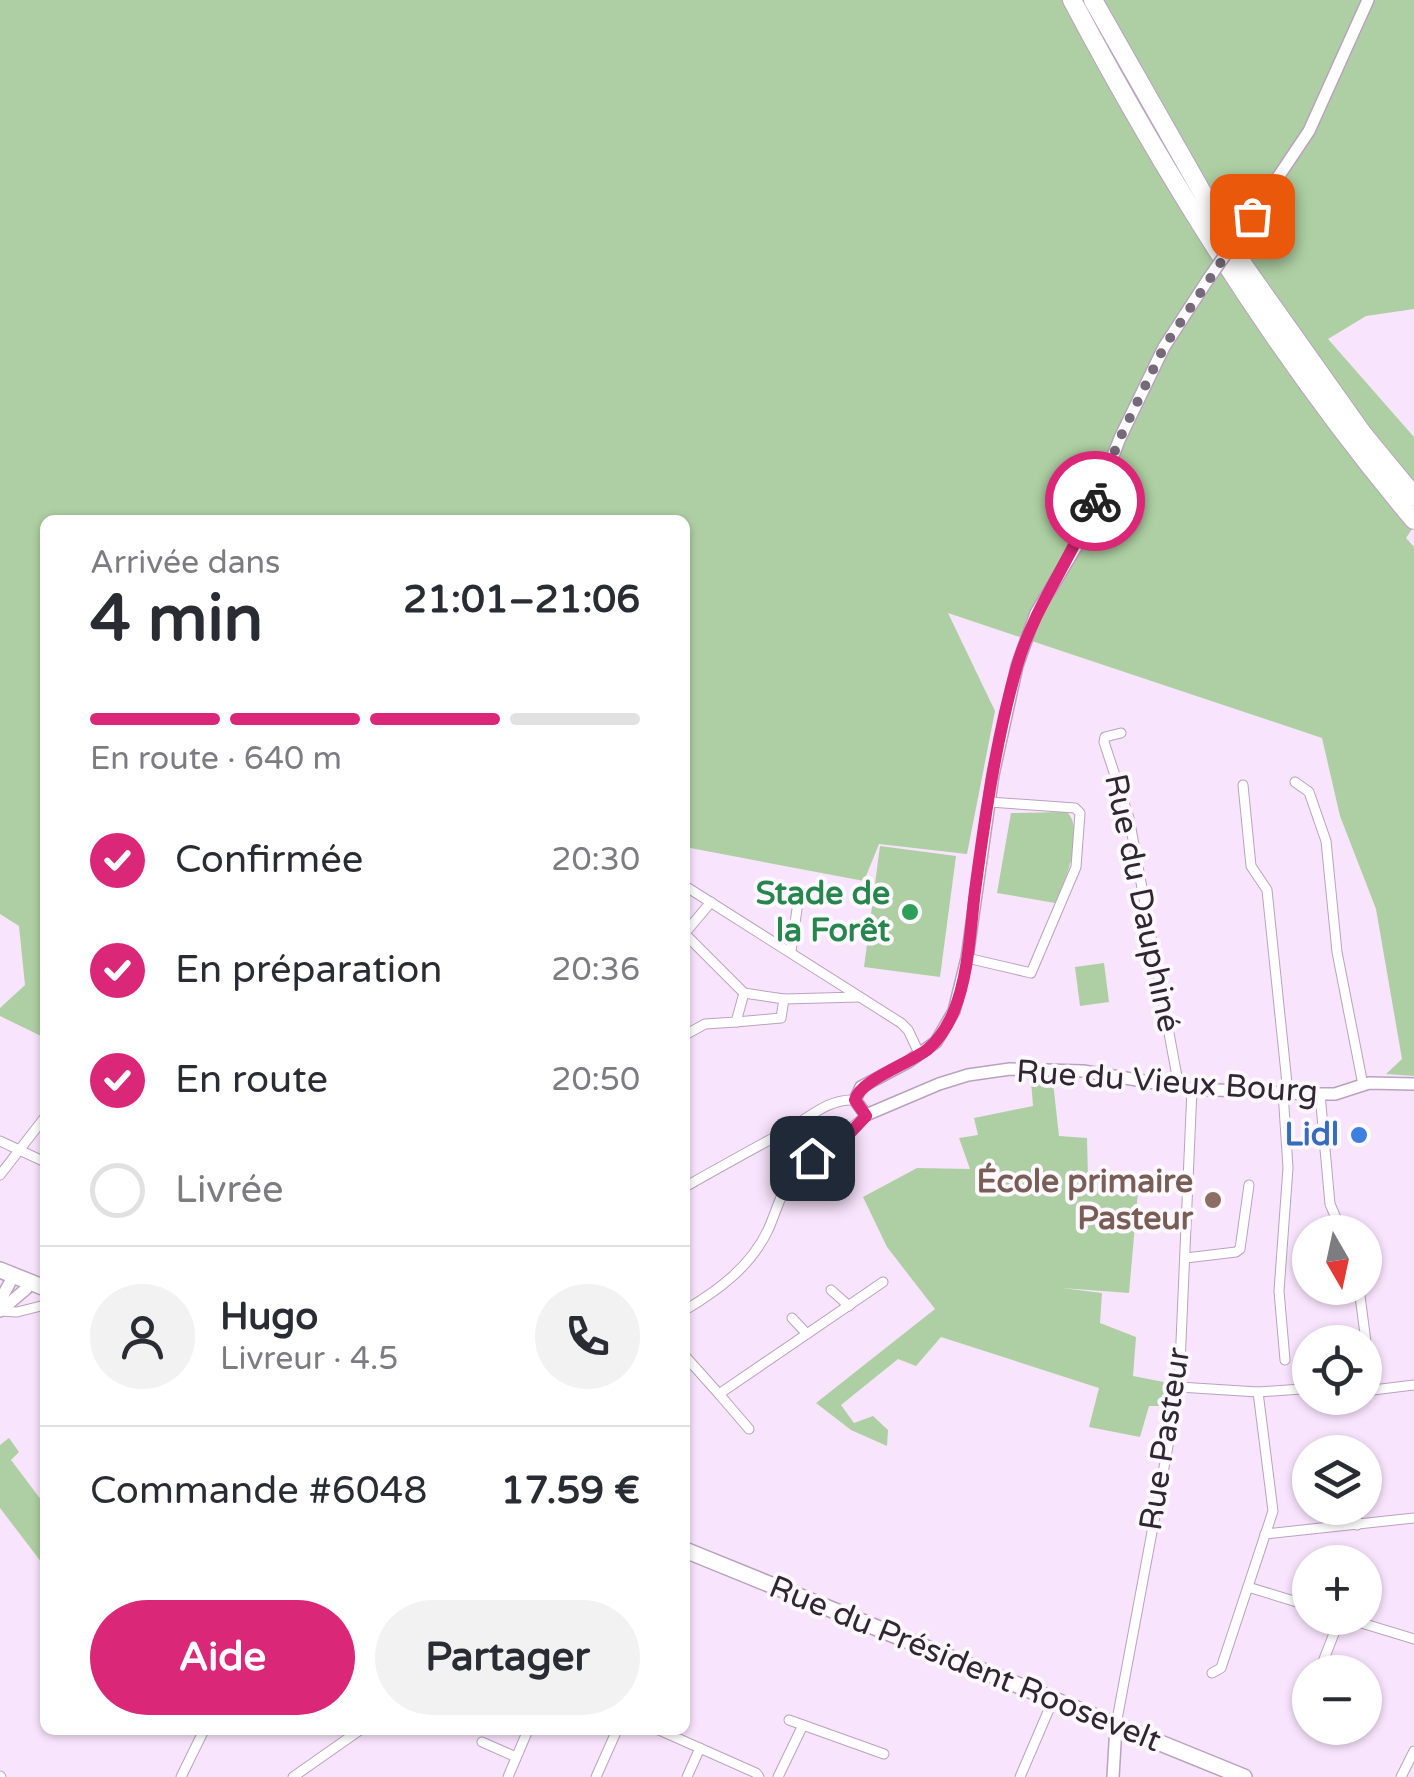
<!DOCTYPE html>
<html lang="fr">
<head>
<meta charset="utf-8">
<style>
	body { margin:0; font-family:"Varela Round",sans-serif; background:#f2f2f3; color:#2b2b33; height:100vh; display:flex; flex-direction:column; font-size:38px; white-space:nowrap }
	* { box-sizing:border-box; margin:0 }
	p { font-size:32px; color:#7c7c81 }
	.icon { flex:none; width:55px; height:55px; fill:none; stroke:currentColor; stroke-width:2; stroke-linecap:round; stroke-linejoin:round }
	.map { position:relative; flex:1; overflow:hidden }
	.sheet { position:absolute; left:40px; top:515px; width:650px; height:1220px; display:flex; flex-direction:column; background:#fff; border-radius:15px; box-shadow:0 2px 8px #0004 }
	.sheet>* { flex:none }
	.needle { width:65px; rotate:171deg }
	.buttons { position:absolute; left:1292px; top:1215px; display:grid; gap:20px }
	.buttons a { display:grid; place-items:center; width:90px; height:90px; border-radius:50%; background:#fff; box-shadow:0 2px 8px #0004; font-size:50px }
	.pin { position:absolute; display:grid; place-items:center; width:85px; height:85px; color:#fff; margin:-42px; border-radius:20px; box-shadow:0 5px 15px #0006 }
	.courier { position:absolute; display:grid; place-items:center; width:100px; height:100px; margin:-50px; border:8px solid #db2777; border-radius:50%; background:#fff; color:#222; box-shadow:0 2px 12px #0007 }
	.headline em { font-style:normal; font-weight:800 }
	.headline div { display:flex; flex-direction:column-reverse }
	.headline { display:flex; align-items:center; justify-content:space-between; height:170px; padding:0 50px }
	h1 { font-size:65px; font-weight:800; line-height:75px }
	.bar { display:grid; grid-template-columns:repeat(4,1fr); gap:15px 10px; align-content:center; height:120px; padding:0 50px }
	.bar i { height:12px; border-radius:8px; background:#e1e1e2 }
	.bar .current { background:#db2777 }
	.bar p { grid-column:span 4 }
	.line { display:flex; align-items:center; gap:25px; padding:0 50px; border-top:2px solid #e1e1e2 }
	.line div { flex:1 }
	.round { display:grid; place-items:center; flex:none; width:105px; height:105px; border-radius:52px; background:#f2f2f3 }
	ol { padding:0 50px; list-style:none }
	li { display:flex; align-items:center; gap:30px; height:110px }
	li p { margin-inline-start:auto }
	li .icon { padding:10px; border-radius:50%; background:#db2777; color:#fff; stroke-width:4 }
	li:last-child { color:#7c7c81 }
	li i { width:55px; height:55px; border:5px solid #e1e1e2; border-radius:50% }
	.cta { display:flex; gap:20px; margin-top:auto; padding:20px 50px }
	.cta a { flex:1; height:115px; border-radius:60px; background:#db2777; color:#fff; font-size:40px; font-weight:800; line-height:115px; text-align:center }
	.cta a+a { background:#f2f2f3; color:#2b2b33 }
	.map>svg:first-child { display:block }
</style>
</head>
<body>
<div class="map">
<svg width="1414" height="1777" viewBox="0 0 1414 1777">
	<rect width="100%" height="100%" fill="#f9e4fd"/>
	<g fill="#aecfa3">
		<path d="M0,0h1414v309l-48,7 -38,23 86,98v89l-8,12 8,9v529l-28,-2 16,-15 -26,-150 -36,-93 -18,-78 -374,-125 47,98 -28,143 -88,-10 -15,37 -179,-34v-327h-640v518l-45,-22v-8l25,-23 -6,-59 -19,-12z"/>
		<path d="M1067,812c19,19 -2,70 -12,91l-58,-10 14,-80z"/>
		<path d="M880,846l76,10 -16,121 -76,-10z"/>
		<path d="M1104,963l5,39 -29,4 -5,-39z"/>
		<path d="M1031,1080l22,2 6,54 28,2 1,39 51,3 -10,113 -67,-5 40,5 -2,30 36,14 -3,39 36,7 -6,23h-14l-9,31 -51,-10 10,-39 -158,-51 -25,29 -18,-7 -57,46 13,18 19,-7 15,14 -1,16 -36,-16 -35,-27 119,-94 -48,-62 -24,-50 54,-29 53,1 -11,-31 19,-3 -4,-17 59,-12z"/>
		<path d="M9,1438l10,14 -8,8 34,45v62l-45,-59v-63z"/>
	</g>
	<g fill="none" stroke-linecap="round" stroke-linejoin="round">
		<g stroke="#baa2bf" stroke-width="11">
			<g id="minor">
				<path d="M1121,733l-16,4 -1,5 25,76 50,269"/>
				<path d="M1295,782l14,10 17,49 11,111 26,133"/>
				<path d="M1243,785l8,81 16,24 21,203"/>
				<path d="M685,886l216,137 7,7 12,25"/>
				<path d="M685,933l26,-31"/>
				<path d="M685,934l59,59"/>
				<path d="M791,951l6,-42"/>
				<path d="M967,958l64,15 45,-106 4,-54 -5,-5 -86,-6"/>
				<path d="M736,1022l45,-4 3,-19"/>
				<path d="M685,1035l20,-11 31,-2 8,-29 40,6 75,-2"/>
				<path d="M1283,1092l5,76 -9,123 6,69"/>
				<path d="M1320,1094l10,110 12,28"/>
				<path d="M0,1141l45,21"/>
				<path d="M0,1175l45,-58"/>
				<path d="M685,1187c33,-19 66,-37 99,-55 23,-12 43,-34 71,-32"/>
				<path d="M1186,1258l50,-6 4,-3 9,-64"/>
				<path d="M1359,1288l10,77"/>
				<path d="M831,1290l18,16"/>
				<path d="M685,1310c34,-20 66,-44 83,-80 8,-18 14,-40 25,-57 13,-19 54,-37 73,-58"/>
				<path d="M0,1311l17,1 28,-7"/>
				<path d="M792,1318l15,16"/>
				<path d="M685,1356l34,38 164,-112"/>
				<path d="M1179,1387l79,5 43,-3 9,4"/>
				<path d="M1365,1391l49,-6"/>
				<path d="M719,1394l30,35"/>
				<path d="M1355,1508l2,17"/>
				<path d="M1265,1534l149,-16"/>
				<path d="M1248,1587l62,19"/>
				<path d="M1345,1618l69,21"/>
				<path d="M1319,1672l21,-54"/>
				<path d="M1212,1673l9,-5 52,-157 -15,-119"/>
				<path d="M789,1720l95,34"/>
				<path d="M1116,1725l63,-338 13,-298"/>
				<path d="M659,1730l97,43 3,4"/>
				<path d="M482,1742l34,15"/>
				<path d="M0,1776l1,1"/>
				<path d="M181,1777l23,-47"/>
				<path d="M293,1777l67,-47"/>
				<path d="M508,1777l20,-47"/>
				<path d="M596,1777l21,-47"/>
				<path d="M687,1777l13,-29"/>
				<path d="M778,1777l25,-52"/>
				<path d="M1020,1777l33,-77"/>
				<path d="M1401,1777l13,-26"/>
			</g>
		</g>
		<g stroke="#baa2bf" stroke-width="14">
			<g id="tertiary">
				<path d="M1252,216l57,-85 59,-131"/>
				<path d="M1207,281l-43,66 -44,91 -41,104 -43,71 -19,53 -24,109 -26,183 -13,53 -18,31 -28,20 -47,25 -6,13 11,15 73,-31 29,-9 42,-6 73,2 109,18 121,5h22l34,-11 45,1"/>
				<path d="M1,1299l13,-24"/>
				<path d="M0,1311l26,-22 3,-7"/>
				<path d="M1113,1777l3,-51"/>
			</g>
		</g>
		<g stroke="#baa2bf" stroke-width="18">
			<g id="primary">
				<path d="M0,1270l45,18"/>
				<path d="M685,1550l559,227"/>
			</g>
		</g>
		<g stroke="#baa2bf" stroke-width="20">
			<g id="motorway">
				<path d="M1072,0c97,183 208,361 342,520"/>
				<path d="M1093,0l151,266 119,168 51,62"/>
			</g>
		</g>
		<use href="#minor" stroke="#fff" stroke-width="9"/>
		<use href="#tertiary" stroke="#fff" stroke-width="11"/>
		<use href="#primary" stroke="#fff" stroke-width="15"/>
		<use href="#motorway" stroke="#fff" stroke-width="18"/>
		<g stroke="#baa2bf" stroke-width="14" stroke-linecap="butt">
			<path id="tertiary-bridge" d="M1207,281l45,-65"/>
		</g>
		<use href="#tertiary-bridge" stroke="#fff" stroke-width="11"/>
	</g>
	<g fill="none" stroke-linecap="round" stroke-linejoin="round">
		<path stroke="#766979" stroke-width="10" stroke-dasharray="0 18" d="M1095,501l25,-63 44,-91 88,-131"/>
		<path stroke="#db2777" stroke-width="12" d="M812,1158l40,-27 14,-15 -11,-16c5,-20 56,-37 73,-51 12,-10 20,-24 26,-38 15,-37 16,-81 21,-120 10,-75 21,-152 42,-225 17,-59 55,-108 78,-165"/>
	</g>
	<circle fill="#2e9e5b" stroke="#fdf7fe" stroke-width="4" cx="910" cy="912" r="10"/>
	<circle fill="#3f7fe0" stroke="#fdf7fe" stroke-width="4" cx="1359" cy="1135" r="10"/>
	<circle fill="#8d6e63" stroke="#fdf7fe" stroke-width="4" cx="1213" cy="1200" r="10"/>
	<g text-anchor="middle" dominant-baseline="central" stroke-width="8" stroke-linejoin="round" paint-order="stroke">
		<g font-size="32" font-weight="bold" fill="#27864d" stroke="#fdf7fe" text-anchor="end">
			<text x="890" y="894">Stade de<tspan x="890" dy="37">la Forêt</tspan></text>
		</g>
		<g font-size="32" fill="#302732" stroke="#fdf7fe">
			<text transform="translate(1142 903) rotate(78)">Rue du Dauphiné</text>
			<text transform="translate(1167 1082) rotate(4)">Rue du Vieux Bourg</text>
			<text transform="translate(1165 1439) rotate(-81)">Rue Pasteur</text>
			<text transform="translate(965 1664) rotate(22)">Rue du Président Roosevelt</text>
		</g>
		<g font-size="32" font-weight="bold" fill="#366cbe" stroke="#fdf7fe" text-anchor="end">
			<text x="1339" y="1135">Lidl</text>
		</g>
		<g font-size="32" font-weight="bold" fill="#785e54" stroke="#fdf7fe" text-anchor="end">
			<text x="1193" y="1182">École primaire<tspan x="1193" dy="37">Pasteur</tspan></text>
		</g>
	</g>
</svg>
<div class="buttons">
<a><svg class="needle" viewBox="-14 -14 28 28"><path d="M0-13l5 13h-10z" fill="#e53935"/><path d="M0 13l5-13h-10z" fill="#7c7c81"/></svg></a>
<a><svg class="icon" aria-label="locate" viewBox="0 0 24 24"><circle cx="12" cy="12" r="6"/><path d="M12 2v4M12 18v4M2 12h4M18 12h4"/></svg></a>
<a><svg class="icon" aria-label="layers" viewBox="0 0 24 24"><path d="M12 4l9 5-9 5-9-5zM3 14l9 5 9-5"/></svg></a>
<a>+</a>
<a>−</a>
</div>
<div class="pin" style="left:1252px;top:216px;background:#ea580c"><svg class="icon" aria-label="bag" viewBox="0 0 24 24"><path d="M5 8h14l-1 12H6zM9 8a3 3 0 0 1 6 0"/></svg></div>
<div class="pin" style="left:812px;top:1158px;background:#1f2937"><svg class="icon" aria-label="home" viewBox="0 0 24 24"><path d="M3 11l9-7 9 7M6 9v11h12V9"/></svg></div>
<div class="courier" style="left:1095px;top:501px"><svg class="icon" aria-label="bike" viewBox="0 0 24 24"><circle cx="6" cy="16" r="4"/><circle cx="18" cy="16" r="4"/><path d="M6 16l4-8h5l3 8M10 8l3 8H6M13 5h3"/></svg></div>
<section class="sheet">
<div class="headline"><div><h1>4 min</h1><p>Arrivée dans</p></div><em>21:01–21:06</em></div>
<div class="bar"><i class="current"></i><i class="current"></i><i class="current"></i><i></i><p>En route · 640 m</p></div>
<ol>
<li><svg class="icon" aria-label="check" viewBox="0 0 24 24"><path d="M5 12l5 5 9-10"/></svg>Confirmée<p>20:30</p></li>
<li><svg class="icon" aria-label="check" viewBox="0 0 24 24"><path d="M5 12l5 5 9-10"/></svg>En préparation<p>20:36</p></li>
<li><svg class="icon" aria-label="check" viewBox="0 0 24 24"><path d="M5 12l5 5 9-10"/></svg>En route<p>20:50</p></li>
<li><i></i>Livrée</li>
</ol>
<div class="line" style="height:180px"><a class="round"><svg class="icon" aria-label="person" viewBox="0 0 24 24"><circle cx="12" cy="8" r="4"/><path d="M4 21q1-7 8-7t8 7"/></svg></a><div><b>Hugo</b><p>Livreur · 4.5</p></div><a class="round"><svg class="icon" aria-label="phone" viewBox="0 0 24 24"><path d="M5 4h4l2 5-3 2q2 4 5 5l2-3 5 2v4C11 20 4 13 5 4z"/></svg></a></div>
<div class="line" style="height:130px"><div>Commande #6048</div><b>17.59 €</b></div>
<div class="cta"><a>Aide</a><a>Partager</a></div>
</section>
</div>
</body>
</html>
